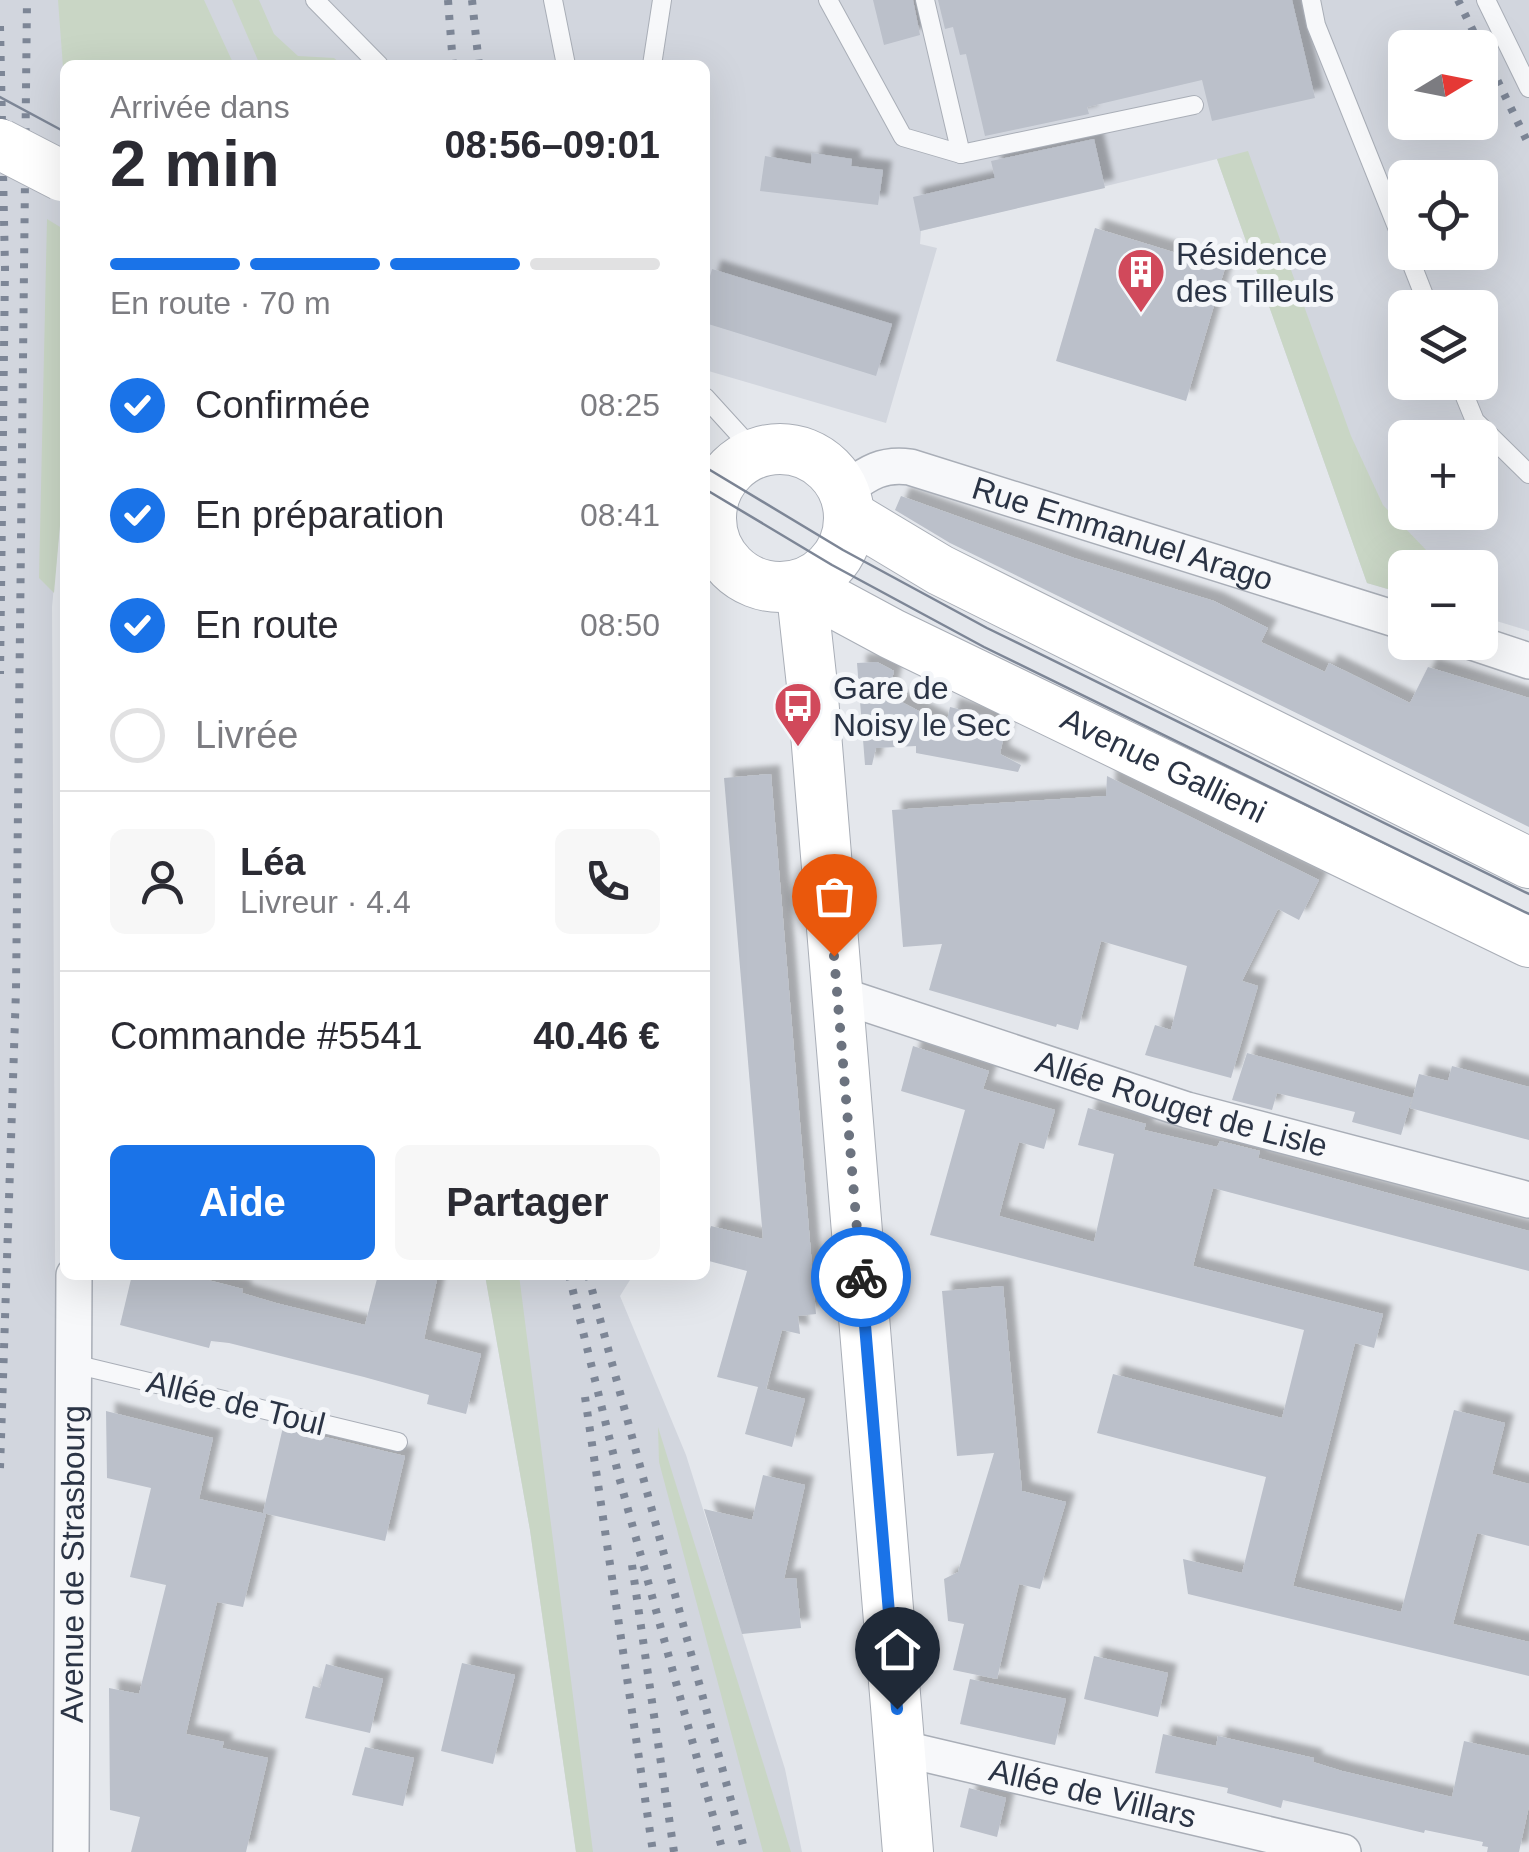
<!DOCTYPE html>
<html lang="fr">
<head>
<meta charset="utf-8">
<style>
	body { margin:0; font-family:Helvetica,sans-serif; background:#f7f7f7; color:#2b2b33; height:100vh; display:flex; flex-direction:column; font-size:38px; white-space:nowrap }
	* { box-sizing:border-box; margin:0 }
	p { font-size:32px; color:#7c7c81 }
	.icon { flex:none; width:55px; height:55px; fill:none; stroke:currentColor; stroke-width:2; stroke-linecap:round; stroke-linejoin:round }
	.map { position:relative; flex:1; overflow:hidden }
	.drawer { position:absolute; left:60px; top:60px; width:650px; height:1220px; display:flex; flex-direction:column; background:#fff; border-radius:15px; box-shadow:0 10px 40px #0002 }
	.drawer>* { flex:none }
	.needle { width:65px; rotate:80deg }
	.controls { position:absolute; left:1388px; top:30px; display:grid; gap:20px }
	.controls a { display:grid; place-items:center; width:110px; height:110px; border-radius:15px; background:#fff; box-shadow:0 10px 40px #0002; font-size:50px }
	.pin { position:absolute; display:grid; place-items:center; width:85px; height:85px; color:#fff; margin:-102px -42px; border-radius:50% 50% 50% 0; rotate:-45deg; box-shadow:0 0 10px #0007 }
	.pin .icon { rotate:45deg }
	.courier { position:absolute; display:grid; place-items:center; width:100px; height:100px; margin:-50px; border:8px solid #1a73e8; border-radius:50%; background:#fff; color:#222; box-shadow:0 2px 12px #0007 }
	.overview em { font-style:normal; font-weight:600 }
	.overview div { display:flex; flex-direction:column-reverse }
	.overview { display:flex; align-items:center; justify-content:space-between; height:170px; padding:0 50px }
	h1 { font-size:65px; font-weight:600; line-height:75px }
	.bar { display:grid; grid-template-columns:repeat(4,1fr); gap:15px 10px; align-content:center; height:120px; padding:0 50px }
	.bar i { height:12px; border-radius:8px; background:#e1e1e2 }
	.bar .on { background:#1a73e8 }
	.bar p { grid-column:span 4 }
	.line { display:flex; align-items:center; gap:25px; padding:0 50px; border-top:2px solid #e1e1e2 }
	.line div { flex:1 }
	.round { display:grid; place-items:center; flex:none; width:105px; height:105px; border-radius:15px; background:#f7f7f7 }
	ol { padding:0 50px; list-style:none }
	li { display:flex; align-items:center; gap:30px; height:110px }
	li p { margin-inline-start:auto }
	li .icon { padding:10px; border-radius:50%; background:#1a73e8; color:#fff; stroke-width:4 }
	li:last-child { color:#7c7c81 }
	li i { width:55px; height:55px; border:5px solid #e1e1e2; border-radius:50% }
	.cta { display:flex; gap:20px; margin-top:auto; padding:20px 50px }
	.cta a { flex:1; height:115px; border-radius:15px; background:#1a73e8; color:#fff; font-size:40px; font-weight:600; line-height:115px; text-align:center }
	.cta a+a { background:#f7f7f7; color:#2b2b33 }
	.map>svg:first-child { display:block }
</style>
</head>
<body>
<div class="map">
<svg width="1529" height="1852" viewBox="0 0 1529 1852">
	<defs>
		<filter id="shadow"><feDropShadow dx="9" dy="-9" stdDeviation="2.5" flood-color="#0004"/></filter>
	</defs>
	<rect width="100%" height="100%" fill="#e4e7ec"/>
	<g fill="#d2d6de" fill-rule="evenodd">
		<path d="M0,0h1529v631l-49,-15v-48h-75v26l-38,-11 -150,-424 -296,72 -1,13 17,4 -51,175 -181,-53v-305h-640v404l-13,138 5,1058 -5,187h-52zM1405,48h75v74h-75zM1405,178h75v74h-75zM1405,308h75v74h-75zM1405,438h75v74h-75z"/>
		<path d="M485,1275h148l-13,21 66,159 99,314 17,83h-226l-46,-322z"/>
	</g>
	<g fill="#c9d6c5">
		<path d="M58,0h146l30,65h-169v29z"/>
		<path d="M232,0h27l15,34 24,22 36,2 8,7h-82z"/>
		<path d="M1248,151l103,285 32,69 45,47 30,15 -53,1v26l-38,-11 -150,-424z"/>
		<path d="M47,219l18,11v239l-11,124 -15,-15z"/>
		<path d="M485,1275h34l74,577h-17l-46,-322z"/>
		<path d="M658,1427l133,425h-28l-104,-390z"/>
	</g>
	<g fill="#bbc0ca" filter="url(#shadow)">
		<path d="M873,0h40l7,35 -36,10z"/>
		<path d="M938,0h354l23,98 -103,23 -10,-41 -115,27 2,7 -104,22 -19,-82 -6,1 -7,-28 -8,2z"/>
		<path d="M1094,139l11,49 -185,43 -7,-34 82,-19 -4,-17z"/>
		<path d="M812,153l40,6 -1,7 32,4 -5,35 -118,-14 5,-35 46,8z"/>
		<path d="M1095,228l130,40 -39,133 -130,-40z"/>
		<path d="M712,269l180,55 -16,52 -171,-53v-29z"/>
		<path d="M901,496l173,62 140,43 54,27 -7,14 64,30 4,-9 81,40 18,-36 101,31v129l-579,-284 -55,-33z"/>
		<path d="M877,662l17,9 -6,24 58,30 4,-18 57,14 -7,33 21,11 -3,7 -102,-19v-7l-40,2 -4,17h-7l-8,-102z"/>
		<path d="M771,774l45,540 -18,2 2,18 -18,-4 -16,59 39,10 -13,48 -47,-13 13,-47 -41,-10 30,-106 -42,-11v-16l6,-18 52,13 -39,-461z"/>
		<path d="M1107,776l212,104 -20,40 -21,-11 -36,72 16,5 -27,92 -86,-23 10,-30 16,5 16,-64 -86,-25 -23,89 -21,-6 -1,3 -127,-37 13,-46 -39,3 -11,-137 214,-14z"/>
		<path d="M913,1046l76,25 -6,18 72,21 -11,39 -25,-7 -20,74 95,26 20,-88 -36,-9 10,-37 58,16 -2,6 73,17 3,-6 40,10 -2,7 271,73v40l-316,-83 -20,78 190,48 -9,34 -19,-5 -62,243 108,26 53,-202 51,13 -13,51 37,10v62l-52,-13 -24,91 76,18v34l-341,-82 -5,-35 59,14 24,-96 -169,-44 16,-59 169,44 22,-88 -374,-95 35,-125 -64,-19z"/>
		<path d="M1247,1053l165,45 -11,37 -49,-13 3,-10 -78,-19 -5,17 -40,-10z"/>
		<path d="M1452,1066l77,21v53l-119,-32 9,-34 29,7z"/>
		<path d="M132,1275h56l55,14 -1,4 34,10 89,22 13,-50h60l-14,64 57,15 -15,60 -39,-10 2,-9 -65,-18 -135,-34 -18,-2 -2,7 -89,-23z"/>
		<path d="M1003,1286l19,205 44,11 -26,87 -21,-5 -22,95 -44,-9 11,-46 -16,-3 -4,-42 14,-7 36,-119 -37,3 -15,-165z"/>
		<path d="M106,1411l107,27 -14,61 67,15 -23,93 -26,-5 -31,132 38,8 -2,6 46,10 -22,94h-115l9,-35 -30,-7 -1,-122 30,6 27,-109 -36,-8 21,-89 -44,-10z"/>
		<path d="M283,1427l122,29 -20,85 -122,-28z"/>
		<path d="M763,1475l42,10 -21,94 12,-1 5,50 -59,6 -38,-125 48,11z"/>
		<path d="M1094,1656l74,17 -10,44 -74,-18z"/>
		<path d="M462,1663l53,12 -22,89 -52,-13z"/>
		<path d="M326,1664l57,15 -13,54 -65,-15 8,-32 7,2z"/>
		<path d="M970,1679l96,20 -11,46 -95,-21z"/>
		<path d="M1163,1734l53,12 2,-10 96,22 -1,4 29,9 110,26 12,-56 65,15v50l-10,46h-32l1,-5 -6,-1 1,-4 -58,-12 -1,3 -141,-33 -2,8 -54,-15 1,-5 -73,-15z"/>
		<path d="M365,1747l49,11 -11,48 -51,-11z"/>
		<path d="M969,1788l37,10 -9,39 -37,-10z"/>
	</g>
	<g fill="none" stroke-linecap="round" stroke-linejoin="round">
		<g stroke="#a9aeb7" stroke-width="20">
			<g id="lane">
				<path d="M315,0l64,65"/>
				<path d="M553,0l13,65"/>
				<path d="M828,0l75,137 58,17 233,-49"/>
				<path d="M925,0l36,154"/>
				<path d="M1311,0l5,25 89,222"/>
				<path d="M1486,0l43,88"/>
				<path d="M652,65l10,-65"/>
				<path d="M1407,252l22,56"/>
				<path d="M1459,382l16,39 54,53"/>
				<path d="M705,397l51,56"/>
				<path d="M74,1364l324,78"/>
			</g>
		</g>
		<g stroke="#a9aeb7" stroke-width="38">
			<g id="street">
				<path id="s1" d="M844,490c23,-16 37,-27 66,-23l495,155"/>
				<path d="M1472,642l57,19"/>
				<path id="s2" d="M837,994l350,116 342,90"/>
				<path id="s3" d="M900,1748l443,104"/>
				<path id="s4" d="M71,1852l3,-577"/>
			</g>
		</g>
		<g stroke="#a9aeb7" stroke-width="52">
			<g id="secondary">
				<circle cx="780" cy="518" r="69"/>
				<path d="M850,516l90,54 589,293"/>
				<path d="M801,585l11,100 96,1167"/>
				<path id="s5" d="M801,585l91,49 637,308"/>
			</g>
		</g>
		<use href="#lane" stroke="#f7f8fa" stroke-width="18"/>
		<use href="#street" stroke="#f7f8fa" stroke-width="35"/>
		<use href="#secondary" stroke="#fff" stroke-width="50"/>
		<g stroke="#7d8696" stroke-width="2.5">
			<path d="M0,97l65,35"/>
			<path d="M0,117l65,35"/>
			<path d="M705,467l138,83 144,78 542,266"/>
			<path d="M705,489l127,76 152,82 545,267"/>
		</g>
		<g stroke="#7d8696" stroke-width="8" stroke-dasharray="5 10" stroke-linecap="butt">
			<path d="M448,0l5,65"/>
			<path d="M472,0l7,65"/>
			<path d="M1458,0l71,145"/>
			<path d="M0,26l5,242 -5,406"/>
			<path d="M569,1275l50,202 104,375"/>
			<path d="M588,1275l157,577"/>
			<path d="M585,1397l68,455"/>
			<path d="M0,1468l16,-478 11,-990"/>
			<path d="M632,1565l42,287"/>
		</g>
		<g stroke="#a9aeb7" stroke-width="52" stroke-linecap="butt">
			<path id="secondary-bridge" d="M0,144l62,32"/>
		</g>
		<use href="#secondary-bridge" stroke="#fff" stroke-width="50"/>
	</g>
	<g fill="none" stroke-linecap="round" stroke-linejoin="round">
		<path stroke="#6c737f" stroke-width="10" stroke-dasharray="0 18" d="M834,956l27,321"/>
		<path stroke="#1a73e8" stroke-width="12" d="M861,1277l36,432"/>
	</g>
	<defs>
		<g id="building-pin" transform="scale(2.5)"><path d="M0 17L-7.5 6A9.5 9.5 0 1 1 7.5 6Z" fill="#d1495b" stroke="#f4f6f9"/><path d="M-4-6H4V6H1V3H-1V6H-4ZM-2.5-4.3h1.7v1.8h-1.7ZM.8-4.3h1.7v1.8H.8ZM-2.5-1h1.7V.8h-1.7ZM.8-1h1.7V.8H.8Z" fill="#fff"/></g>
		<g id="bus-pin" transform="scale(2.5)"><path d="M0 17L-7.5 6A9.5 9.5 0 1 1 7.5 6Z" fill="#d1495b" stroke="#f4f6f9"/><path d="M-5-6H5V4H4V6H2V4H-2V6H-4V4H-5ZM-3.5-4V0h7V-4ZM-3.5 1.2v1.5H-2V1.2ZM2 1.2v1.5H3.5V1.2Z" fill="#fff"/></g>
	</defs>
	<g fill-rule="evenodd">
		<use href="#building-pin" x="1141" y="272"/>
		<use href="#bus-pin" x="798" y="706"/>
	</g>
	<g text-anchor="middle" dominant-baseline="central" stroke-width="10" stroke-linejoin="round" paint-order="stroke">
		<g font-size="32" fill="#2b3445" stroke="#f4f6f9" text-anchor="start">
			<text x="1176" y="254">Résidence<tspan x="1176" dy="37">des Tilleuls</tspan></text>
			<text x="833" y="688">Gare de<tspan x="833" dy="37">Noisy le Sec</tspan></text>
		</g>
		<g font-size="32" fill="#2b3445" stroke="#f4f6f9">
			<text stroke="none"><textPath href="#s1" startOffset="295">Rue Emmanuel Arago</textPath></text>
			<text stroke="none"><textPath href="#s5" startOffset="405">Avenue Gallieni</textPath></text>
			<text stroke="none"><textPath href="#s2" startOffset="362">Allée Rouget de Lisle</textPath></text>
			<text transform="translate(236 1403) rotate(14)">Allée de Toul</text>
			<text stroke="none"><textPath href="#s4" startOffset="288">Avenue de Strasbourg</textPath></text>
			<text stroke="none"><textPath href="#s3" startOffset="198">Allée de Villars</textPath></text>
		</g>
	</g>
</svg>
<div class="controls">
<a><svg class="needle" viewBox="-14 -14 28 28"><path d="M0-13l5 13h-10z" fill="#e53935"/><path d="M0 13l5-13h-10z" fill="#7c7c81"/></svg></a>
<a><svg class="icon" aria-label="locate" viewBox="0 0 24 24"><circle cx="12" cy="12" r="6"/><path d="M12 2v4M12 18v4M2 12h4M18 12h4"/></svg></a>
<a><svg class="icon" aria-label="layers" viewBox="0 0 24 24"><path d="M12 4l9 5-9 5-9-5zM3 14l9 5 9-5"/></svg></a>
<a>+</a>
<a>−</a>
</div>
<div class="pin" style="left:834px;top:956px;background:#ea580c"><svg class="icon" aria-label="bag" viewBox="0 0 24 24"><path d="M5 8h14l-1 12H6zM9 8a3 3 0 0 1 6 0"/></svg></div>
<div class="pin" style="left:897px;top:1709px;background:#1f2937"><svg class="icon" aria-label="home" viewBox="0 0 24 24"><path d="M3 11l9-7 9 7M6 9v11h12V9"/></svg></div>
<div class="courier" style="left:861px;top:1277px"><svg class="icon" aria-label="bike" viewBox="0 0 24 24"><circle cx="6" cy="16" r="4"/><circle cx="18" cy="16" r="4"/><path d="M6 16l4-8h5l3 8M10 8l3 8H6M13 5h3"/></svg></div>
<section class="drawer">
<div class="overview"><div><h1>2 min</h1><p>Arrivée dans</p></div><em>08:56–09:01</em></div>
<div class="bar"><i class="on"></i><i class="on"></i><i class="on"></i><i></i><p>En route · 70 m</p></div>
<ol>
<li><svg class="icon" aria-label="check" viewBox="0 0 24 24"><path d="M5 12l5 5 9-10"/></svg>Confirmée<p>08:25</p></li>
<li><svg class="icon" aria-label="check" viewBox="0 0 24 24"><path d="M5 12l5 5 9-10"/></svg>En préparation<p>08:41</p></li>
<li><svg class="icon" aria-label="check" viewBox="0 0 24 24"><path d="M5 12l5 5 9-10"/></svg>En route<p>08:50</p></li>
<li><i></i>Livrée</li>
</ol>
<div class="line" style="height:180px"><a class="round"><svg class="icon" aria-label="person" viewBox="0 0 24 24"><circle cx="12" cy="8" r="4"/><path d="M4 21q1-7 8-7t8 7"/></svg></a><div><b>Léa</b><p>Livreur · 4.4</p></div><a class="round"><svg class="icon" aria-label="phone" viewBox="0 0 24 24"><path d="M5 4h4l2 5-3 2q2 4 5 5l2-3 5 2v4C11 20 4 13 5 4z"/></svg></a></div>
<div class="line" style="height:130px"><div>Commande #5541</div><b>40.46 €</b></div>
<div class="cta"><a>Aide</a><a>Partager</a></div>
</section>
</div>
</body>
</html>
